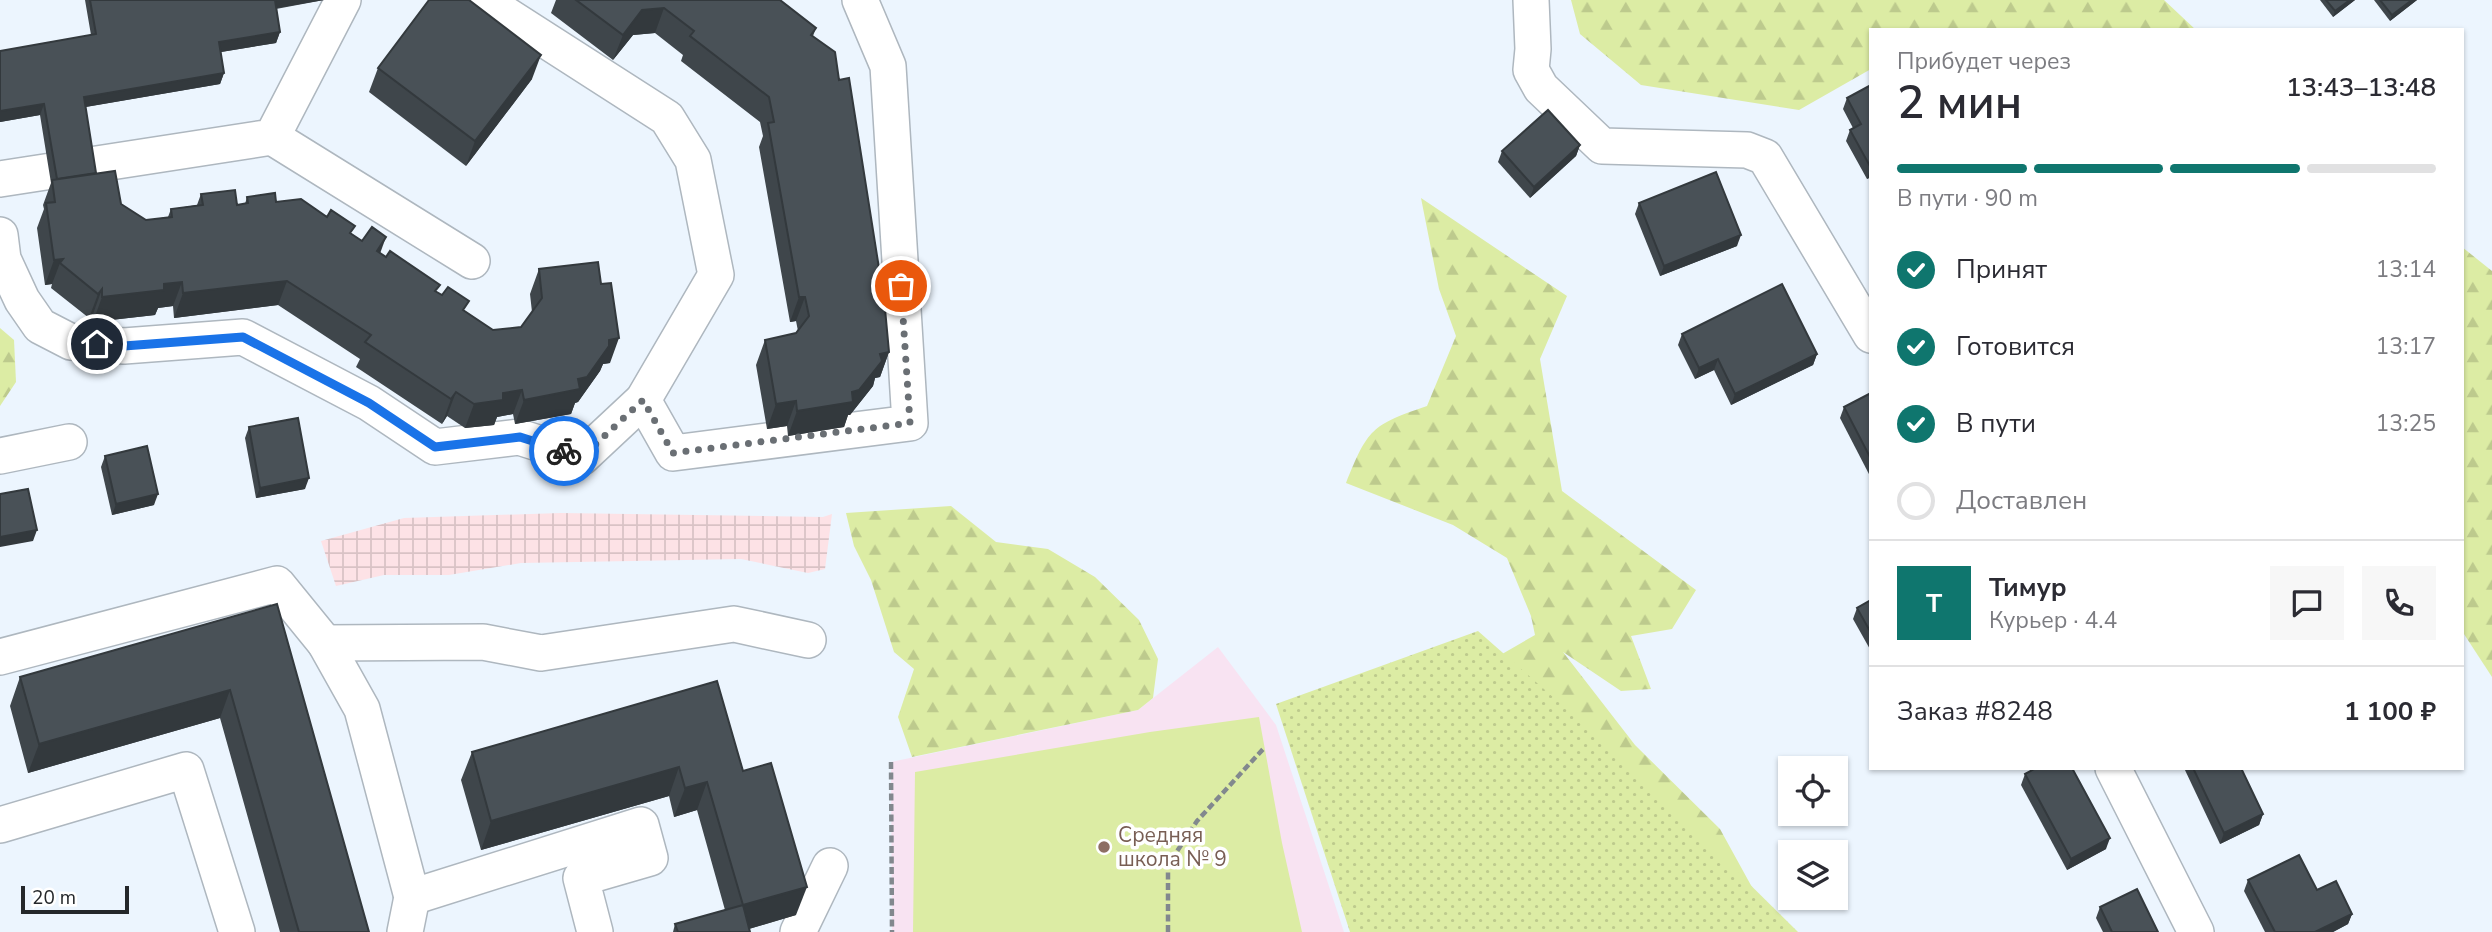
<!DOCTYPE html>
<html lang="ru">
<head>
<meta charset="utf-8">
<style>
	body { margin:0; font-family:"Nunito Sans",sans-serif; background:#f7f7f7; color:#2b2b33; height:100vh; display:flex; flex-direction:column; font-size:26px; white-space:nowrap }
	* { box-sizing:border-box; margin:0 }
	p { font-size:23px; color:#7c7c81 }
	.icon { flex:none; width:38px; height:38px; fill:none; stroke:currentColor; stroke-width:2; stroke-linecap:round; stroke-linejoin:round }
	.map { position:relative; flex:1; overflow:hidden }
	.panel { position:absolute; left:1869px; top:28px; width:595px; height:742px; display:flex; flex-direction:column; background:#fff; border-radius:0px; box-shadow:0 2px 5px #0004 }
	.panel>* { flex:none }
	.tools { position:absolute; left:1778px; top:756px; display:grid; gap:14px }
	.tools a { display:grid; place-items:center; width:70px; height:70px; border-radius:0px; background:#fff; box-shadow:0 2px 5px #0004; font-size:35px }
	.scale { position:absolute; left:21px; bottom:18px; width:108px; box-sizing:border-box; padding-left:7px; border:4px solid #24272a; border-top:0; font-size:19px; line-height:24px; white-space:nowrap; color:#24272a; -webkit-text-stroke:5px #fff; paint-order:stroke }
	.pin { position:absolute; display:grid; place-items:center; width:60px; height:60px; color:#fff; margin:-30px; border:4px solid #fff; border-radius:50%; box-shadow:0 2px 7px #0007 }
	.courier { position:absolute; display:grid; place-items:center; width:70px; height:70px; margin:-35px; border:5px solid #1a73e8; border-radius:50%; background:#fff; color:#222; box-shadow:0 2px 9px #0007 }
	.overview em { font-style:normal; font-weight:600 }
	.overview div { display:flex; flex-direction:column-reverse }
	.overview { display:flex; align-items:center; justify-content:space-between; height:119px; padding:0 28px }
	h1 { font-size:46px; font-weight:600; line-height:52px }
	.bar { display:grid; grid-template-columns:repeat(4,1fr); gap:10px 7px; align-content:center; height:84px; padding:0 28px }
	.bar i { height:9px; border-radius:5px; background:#e1e1e2 }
	.bar .current { background:#0f766e }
	.bar p { grid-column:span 4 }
	.line { display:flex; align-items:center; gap:18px; padding:0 28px; border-top:2px solid #e1e1e2 }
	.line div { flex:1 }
	.round { display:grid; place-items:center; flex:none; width:74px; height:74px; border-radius:0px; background:#f7f7f7 }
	ol { padding:0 28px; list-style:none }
	li { display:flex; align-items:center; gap:21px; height:77px }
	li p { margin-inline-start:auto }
	li .icon { padding:7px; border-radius:50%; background:#0f766e; color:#fff; stroke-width:4 }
	li:last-child { color:#7c7c81 }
	li i { width:38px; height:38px; border:4px solid #e1e1e2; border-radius:50% }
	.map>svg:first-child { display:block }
</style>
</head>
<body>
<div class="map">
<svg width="2492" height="932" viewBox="0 0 2492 932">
	<defs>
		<pattern id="industrial-grid" width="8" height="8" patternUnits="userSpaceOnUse" patternTransform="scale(1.75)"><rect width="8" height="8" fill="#fde2e6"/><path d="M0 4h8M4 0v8" fill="none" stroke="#d9c2c5"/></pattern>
		<pattern id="forest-firs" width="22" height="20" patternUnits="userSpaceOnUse" patternTransform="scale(1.75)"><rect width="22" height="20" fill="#dceca4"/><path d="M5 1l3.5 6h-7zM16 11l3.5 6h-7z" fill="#bdca8d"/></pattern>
		<pattern id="park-dots" width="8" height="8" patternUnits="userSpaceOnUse" patternTransform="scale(1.75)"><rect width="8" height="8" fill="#dceca4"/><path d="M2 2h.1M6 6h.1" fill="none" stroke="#bdca8d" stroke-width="1.8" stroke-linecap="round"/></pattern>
	</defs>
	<rect width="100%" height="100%" fill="#ecf5fe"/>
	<path fill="url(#industrial-grid)" d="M561,513l262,4 9,-3 -7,55 -17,4 -67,-14 -220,4 -72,12h-65l-48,11 -15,-45 83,-23z"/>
	<path fill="#f8e3f2" d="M1218,647l58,78 68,207h-452l-1,-170 247,-52z"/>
	<path fill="#dceca4" d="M1259,717l23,126 20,89h-389l2,-160 235,-40z"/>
	<g fill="url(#forest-firs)">
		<path d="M1571,0h593l32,30h-325v39l-72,41 -158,-25 -61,-51z"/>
		<path d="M1421,198l146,98 -27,63 22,132 134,99 -24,39 -41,7 20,53 -30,2 -58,-39 72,93 85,84 55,100 -448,-174 208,-120 -4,-19 -24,-58 -54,-33 -107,-42c22,-54 25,-58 81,-77l29,-70 -17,-47z"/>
		<path d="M2462,247l30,24v406l-30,-46z"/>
		<path d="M0,328l14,12 2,42 -16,24z"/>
		<path d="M951,506l45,36 52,7 47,28 44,43 19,39 -5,39 -15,12 -226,47 -14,-40 16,-48 -20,-17 -23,-72 -17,-34 -8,-33z"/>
	</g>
	<path fill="url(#park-dots)" d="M1478,631l142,125 178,176h-448l-74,-228z"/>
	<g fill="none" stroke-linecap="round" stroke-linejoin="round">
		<g stroke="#aeb7bf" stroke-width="38">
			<g id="minor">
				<path d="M1531,0l2,49 -2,21 10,18 61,58 145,4 18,7 106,178"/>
				<path d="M272,137l200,124"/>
				<path d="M0,179l272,-42 71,-137"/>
				<path d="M0,235l3,24 19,41 18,26 31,16 53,4 119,-9 126,66 66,44 84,-10 63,20 61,-57 73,-125 -23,-115 -26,-42 -184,-118"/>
				<path d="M643,400l30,53 237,-30 -22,-357 -28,-66"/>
				<path d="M0,456l69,-14"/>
				<path d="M325,643l158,-1 58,11 193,-29 74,16"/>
				<path d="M0,657l277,-73 48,59 37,66 50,188 229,-72 9,33 -69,20 14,54"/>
				<path d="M2113,768l83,164"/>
				<path d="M0,825l186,-55 51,162"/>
				<path d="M405,932l7,-35"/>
				<path d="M798,932l32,-66"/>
			</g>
		</g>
		<g stroke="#82888e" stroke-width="4.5" stroke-dasharray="7 3.5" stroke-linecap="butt">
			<path d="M891,762l1,170"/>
			<path d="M1168,932v-67l29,-44 68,-74"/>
		</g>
		<use href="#minor" stroke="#fff" stroke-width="35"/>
	</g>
	<g fill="#3f464b">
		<path d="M85,0h239l-48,9 4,23 -4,11 -55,9 3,21 -4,11 -135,23 11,66 25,31 25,16 22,-3 3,-8 26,-4 4,-11 36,11 8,-1 2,-7 29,5 76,32 141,96 28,-3 11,-15 -2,-18 9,-25 71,94 -7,1 -3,7 -22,31 -3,1 -4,11 -56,10 -2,-10 -16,3 -3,8 -29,3 -18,-12 -5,8 -86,-57 4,-8 -82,-54 -104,13 -1,-12 -15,2 -3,7 -62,7v-8l-4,4 -38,-30 1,-4 -7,1 -8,-57 7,-19 -1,-4 8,-22 -11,-68 -40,7v-71l91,-16z"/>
		<path d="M556,0h224l36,28 -3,8 64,257 12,59 -9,25 -5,1 -2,8 -23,29h-2l-4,12 -56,9 -1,-10 -20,3 -11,-64 9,-25 31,-7 2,-2 -2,-10 -6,1 -31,-175 4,-11 -3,-14 -79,-61 2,-6 -28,-22 -22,2 -20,25 -62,-47z"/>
		<path d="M2320,0h35l-22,17z"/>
		<path d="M2374,0h43l-27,21z"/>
		<path d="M378,68l154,11 -66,87 -97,-74z"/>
		<path d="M1871,85v92l-4,2 -21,-38 4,-11 3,-2 -10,-19 4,-11z"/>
		<path d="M1580,145l-4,11 -46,42 -32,-36 4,-11z"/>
		<path d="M1639,203l98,43 -77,30 -25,-62z"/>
		<path d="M1682,334l135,20 -4,11 -82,40 -17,-35 -19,9 -17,-34z"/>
		<path d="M1871,393v85l-31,-60 4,-11z"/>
		<path d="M249,427l56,62 -49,9 -11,-60z"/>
		<path d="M105,456l49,49 -42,10 -11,-48z"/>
		<path d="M1871,600v51l-18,-32 4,-11z"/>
		<path d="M277,604l92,328h-89l-60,-214 -192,55 -18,-67 10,-29z"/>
		<path d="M472,752l271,19 53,144 -47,14 1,3h-77l2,-8 50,-14 -28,-100 -23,7 -5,-21 -188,54 -20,-70z"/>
		<path d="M2184,768h57l22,46 -4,11 -39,19z"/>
		<path d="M2025,774l81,75 -39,21 -46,-85z"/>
		<path d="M2248,880l69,10 35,24 -4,10 -15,8h-68l-21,-41z"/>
		<path d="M2100,907l58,25h-55l-7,-14z"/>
	</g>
	<g fill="#33393d">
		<path d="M274,0h50l-53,9z"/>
		<path d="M2350,0h5l-22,17 2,-6z"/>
		<path d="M2412,0h5l-27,21 2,-6z"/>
		<path d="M664,8l-9,25 -22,2 -20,25 10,-25 19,-25z"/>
		<path d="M280,32l-4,11 -61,10 4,-11z"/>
		<path d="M541,55l-9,24 -66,87 9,-25z"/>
		<path d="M224,73l-4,11 -140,24 4,-11z"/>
		<path d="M44,104l-4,11 -40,7v-11z"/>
		<path d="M1580,145l-4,11 -46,42 4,-11z"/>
		<path d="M1871,168v9l-4,2z"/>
		<path d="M1741,235l-4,11 -77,30 4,-10z"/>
		<path d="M386,237l-9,25v-11z"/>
		<path d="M63,259l-3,4 -8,21 -7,1 9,-25z"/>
		<path d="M287,281l-9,24 -104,13 9,-25z"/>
		<path d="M881,281l-9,25 3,-24z"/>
		<path d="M182,282l-9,24 -15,2 -3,7 -62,7 9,-25 62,-13z"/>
		<path d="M102,289l-9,25 -4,4 9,-24z"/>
		<path d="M799,297h6l-9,24 -6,1z"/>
		<path d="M619,338l-9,25 -7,1 -3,7 -22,31 -3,1 -4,11 -56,10 9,-24 54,-21 31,-39z"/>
		<path d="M889,352l-9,25 -5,1 -2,8 -23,29h-2l-4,12 -56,9 9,-25 55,-19 28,-38z"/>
		<path d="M1817,354l-4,11 -82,40 4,-11z"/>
		<path d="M1718,359l-4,11 -19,9 4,-11z"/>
		<path d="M522,390l-9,24 -16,3 -3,8 -29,3 9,-24 29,-11z"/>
		<path d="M456,392l-9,24 -5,8 9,-25z"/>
		<path d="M796,401l-9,25 -20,3 9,-25z"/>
		<path d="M309,478l-4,11 -49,9 4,-10z"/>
		<path d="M158,494l-4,11 -42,10 4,-11z"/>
		<path d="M37,530l-4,11 -33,6v-10z"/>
		<path d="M230,690l-10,28 -192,55 11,-29z"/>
		<path d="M679,767l-10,29 -188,54 10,-29z"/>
		<path d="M707,782l-10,28 -23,7 11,-29z"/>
		<path d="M2263,814l-4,11 -39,19 4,-11z"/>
		<path d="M2110,838l-4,11 -39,21 4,-11z"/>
		<path d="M807,887l-11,28 -58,17 5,-27z"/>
		<path d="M2352,914l-4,10 -15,8h-18z"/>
	</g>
	<g fill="#495157" stroke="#33393d" stroke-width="2">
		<path d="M90,0h185l5,32 -61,10 5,31 -140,24 12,76 -39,6 -13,-75 -44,7v-60l96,-17z"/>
		<path d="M429,0h40l72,55 -66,86 -97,-73z"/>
		<path d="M576,0h204l36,28 -5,7 24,17 4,28 10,-2 32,203 -6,1 3,17 6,-1 5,54 -9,2 2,7 -23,29 -7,2 1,10 -56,9 -1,-10 -20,3 -11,-64 31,-7 13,-17 -4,-19h-6l-31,-174 6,-1 -5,-25 -79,-61 4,-5 -30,-23 -22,2 -19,25z"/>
		<path d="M2326,0h24l-15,11z"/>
		<path d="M2380,0h32l-20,15z"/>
		<path d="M1871,85v83l-21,-38 11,-6 -14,-26z"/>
		<path d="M1548,110l32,35 -46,42 -32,-36z"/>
		<path d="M115,171l6,33 25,16 26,-3 -1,-8 32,-4 -2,-11 34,-4 2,15 11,-2 -1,-6 28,-4 1,9 25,-3 26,18 4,-7 24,16 -5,7 12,8 10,-14 14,10 -9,14 9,6 4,-6 50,34 -5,6 7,4 6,-8 21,14 -6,9 30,20 28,-3 21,-29 -3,-29 59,-7 3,22 10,-1 8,55 -10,2v6l-22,31 -9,2 2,10 -56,11 -2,-10 -19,3v7l-29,4 -18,-12 -5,7 -86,-57 6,-7 -84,-54 -104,12 -1,-11 -18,2v6l-62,7v-8l-4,5 -38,-31 3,-4 -9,1 -8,-57 9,-1 -3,-22z"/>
		<path d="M1716,172l25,63 -77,31 -25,-63z"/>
		<path d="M1782,284l35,70 -82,40 -17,-35 -19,9 -17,-34z"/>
		<path d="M1871,393v66l-27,-52z"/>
		<path d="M298,418l11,60 -49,10 -11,-61z"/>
		<path d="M147,446l11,48 -42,10 -11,-48z"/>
		<path d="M28,489l9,41 -37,7v-43z"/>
		<path d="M1871,600v33l-14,-25z"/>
		<path d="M277,604l92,328h-70l-69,-242 -191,54 -19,-67z"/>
		<path d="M717,681l26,90 28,-8 36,124 -64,18 7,27h-72l-3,-8 68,-19 -36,-123 -22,6 -6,-21 -188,54 -19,-69z"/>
		<path d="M2036,768h36l38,70 -39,21 -46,-85z"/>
		<path d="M2193,768h48l22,46 -39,19z"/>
		<path d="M2299,855l18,35 19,-9 16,33 -37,18h-40l-27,-52z"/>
		<path d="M2137,889l21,43h-46l-12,-25z"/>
	</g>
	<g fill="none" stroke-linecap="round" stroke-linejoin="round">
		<path stroke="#6a6f74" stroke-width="7" stroke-dasharray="0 12.6" d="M564,451l18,6 61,-57 30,53 237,-30 -9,-137"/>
		<path stroke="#1a73e8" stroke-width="9" d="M97,344l27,2 119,-9 126,66 66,44 85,-10 44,14"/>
	</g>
	<circle fill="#8d6e63" stroke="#fff" stroke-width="2.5" cx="1104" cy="847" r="7"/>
	<g text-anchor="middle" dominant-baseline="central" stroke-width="7" stroke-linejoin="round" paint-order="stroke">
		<g font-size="21" fill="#785e54" stroke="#fff" text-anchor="start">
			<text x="1118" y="835">Средняя<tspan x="1118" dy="24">школа № 9</tspan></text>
		</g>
	</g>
</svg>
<div class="tools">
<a><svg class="icon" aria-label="locate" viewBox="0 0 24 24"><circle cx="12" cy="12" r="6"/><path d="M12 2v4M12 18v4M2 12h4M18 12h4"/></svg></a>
<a><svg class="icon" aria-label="layers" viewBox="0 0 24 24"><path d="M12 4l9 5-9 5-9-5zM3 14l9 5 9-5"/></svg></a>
</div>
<div class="scale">20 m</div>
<div class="pin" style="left:901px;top:286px;background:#ea580c"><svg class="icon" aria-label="bag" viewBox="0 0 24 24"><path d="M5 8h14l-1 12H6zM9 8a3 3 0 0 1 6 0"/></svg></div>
<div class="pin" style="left:97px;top:344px;background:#1f2937"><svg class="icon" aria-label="home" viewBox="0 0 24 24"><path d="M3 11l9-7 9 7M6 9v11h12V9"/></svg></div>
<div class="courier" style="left:564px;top:451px"><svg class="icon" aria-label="bike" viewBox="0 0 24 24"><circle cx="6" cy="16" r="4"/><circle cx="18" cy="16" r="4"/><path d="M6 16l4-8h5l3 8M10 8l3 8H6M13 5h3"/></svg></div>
<section class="panel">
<div class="overview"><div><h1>2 мин</h1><p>Прибудет через</p></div><em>13:43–13:48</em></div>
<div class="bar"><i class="current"></i><i class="current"></i><i class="current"></i><i></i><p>В пути · 90 m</p></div>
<ol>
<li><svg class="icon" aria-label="check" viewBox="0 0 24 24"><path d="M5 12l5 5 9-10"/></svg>Принят<p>13:14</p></li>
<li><svg class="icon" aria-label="check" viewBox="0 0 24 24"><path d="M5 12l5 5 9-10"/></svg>Готовится<p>13:17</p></li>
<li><svg class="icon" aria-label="check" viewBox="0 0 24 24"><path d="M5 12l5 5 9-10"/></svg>В пути<p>13:25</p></li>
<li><i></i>Доставлен</li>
</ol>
<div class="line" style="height:126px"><b class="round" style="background:#0f766e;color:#fff">Т</b><div><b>Тимур</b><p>Курьер · 4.4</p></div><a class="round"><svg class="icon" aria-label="chat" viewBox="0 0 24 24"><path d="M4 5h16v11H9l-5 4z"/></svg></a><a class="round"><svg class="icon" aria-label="phone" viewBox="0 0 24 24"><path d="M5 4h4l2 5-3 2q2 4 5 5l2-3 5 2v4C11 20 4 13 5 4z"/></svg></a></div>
<div class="line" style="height:91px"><div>Заказ #8248</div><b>1 100 ₽</b></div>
</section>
</div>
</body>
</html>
